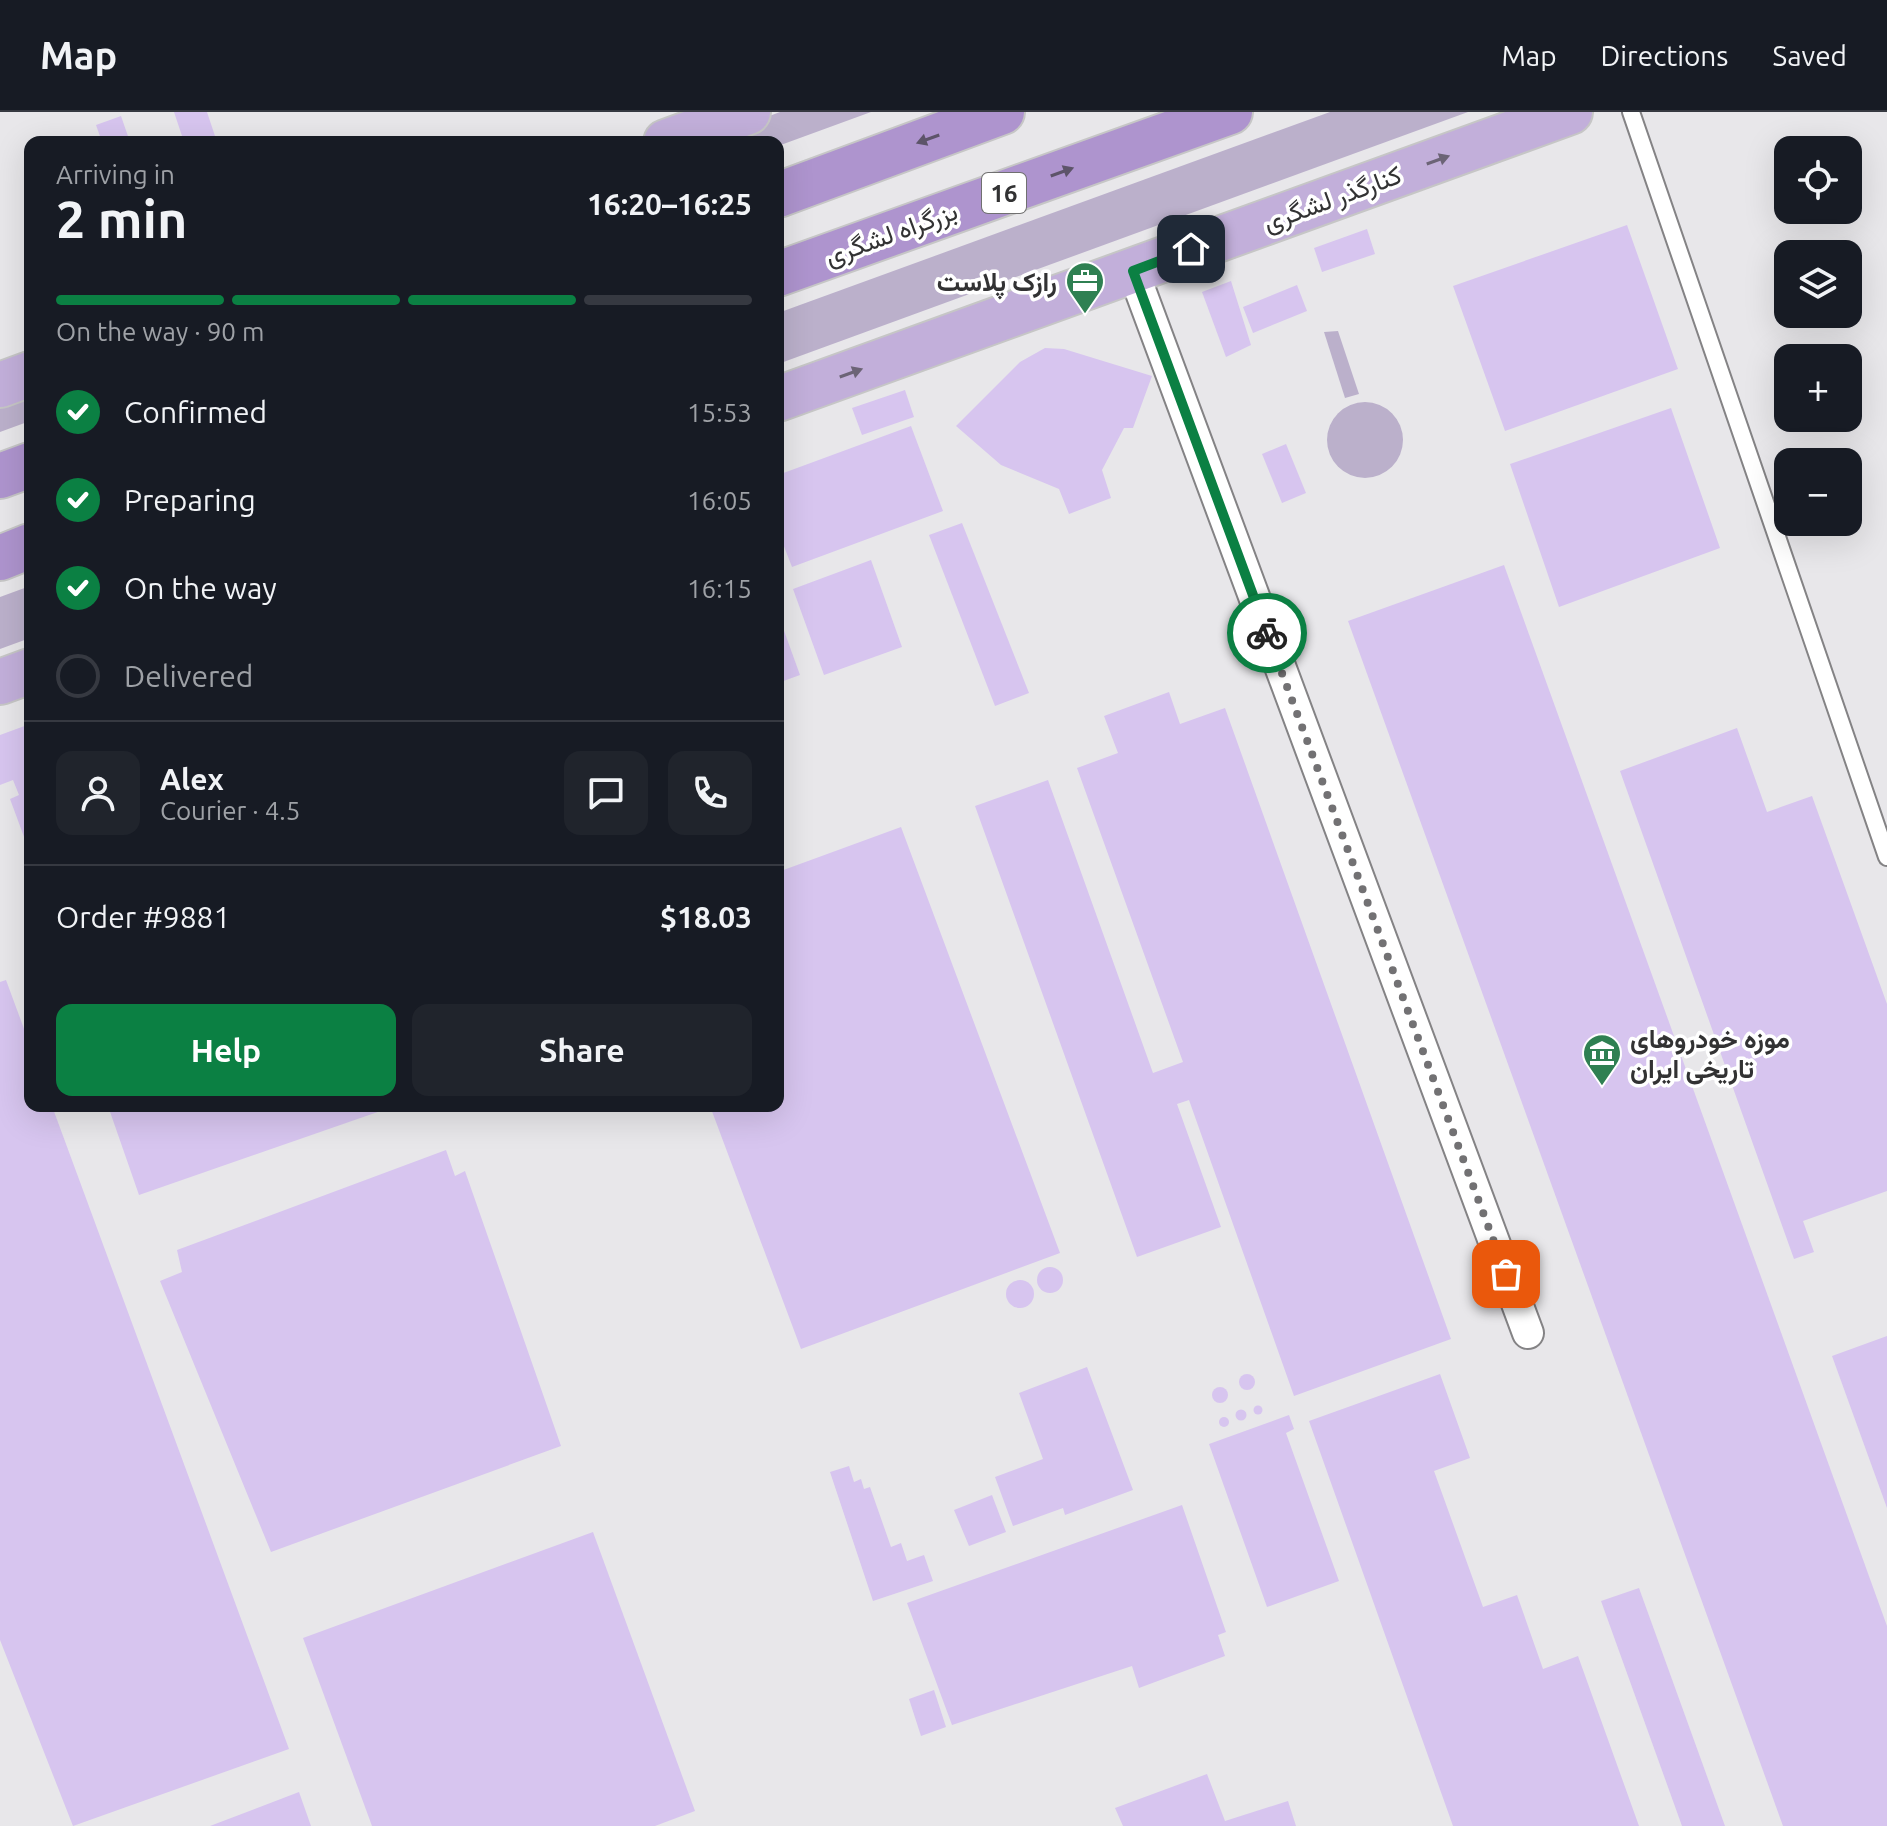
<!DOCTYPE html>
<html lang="en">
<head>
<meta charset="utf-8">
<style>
	body { margin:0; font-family:Ubuntu,Vazirmatn,sans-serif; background:#20242c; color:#f1f3f6; height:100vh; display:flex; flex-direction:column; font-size:30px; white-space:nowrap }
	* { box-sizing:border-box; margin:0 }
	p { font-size:26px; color:#9ea1a6 }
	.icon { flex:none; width:44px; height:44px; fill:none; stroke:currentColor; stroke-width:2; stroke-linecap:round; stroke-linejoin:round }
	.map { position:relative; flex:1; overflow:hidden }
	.side { position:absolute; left:24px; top:24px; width:760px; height:976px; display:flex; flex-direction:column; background:#171b24; border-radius:16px; box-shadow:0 8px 32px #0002 }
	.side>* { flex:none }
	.buttons { position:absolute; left:1774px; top:24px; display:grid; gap:16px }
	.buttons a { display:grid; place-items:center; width:88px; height:88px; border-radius:16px; background:#171b24; box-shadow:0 8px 32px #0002; font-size:40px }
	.pin { position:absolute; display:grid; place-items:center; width:68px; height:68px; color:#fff; margin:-34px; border-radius:16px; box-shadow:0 4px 12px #0006 }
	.courier { position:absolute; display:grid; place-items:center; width:80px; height:80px; margin:-40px; border:6px solid #0b8043; border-radius:50%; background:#fff; color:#222; box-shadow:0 2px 10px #0007 }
	.head em { font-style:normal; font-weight:700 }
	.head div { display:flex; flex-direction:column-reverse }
	.head { display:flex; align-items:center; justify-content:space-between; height:136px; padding:0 32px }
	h1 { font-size:52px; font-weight:700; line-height:60px }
	.bar { display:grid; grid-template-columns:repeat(4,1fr); gap:12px 8px; align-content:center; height:96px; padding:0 32px }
	.bar i { height:10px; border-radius:6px; background:#363941 }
	.bar .selected { background:#0b8043 }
	.bar p { grid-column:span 4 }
	.line { display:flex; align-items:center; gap:20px; padding:0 32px; border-top:2px solid #363941 }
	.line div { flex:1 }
	.round { display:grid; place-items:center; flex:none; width:84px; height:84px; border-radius:16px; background:#20242c }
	ol { padding:0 32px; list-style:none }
	li { display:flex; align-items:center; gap:24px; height:88px }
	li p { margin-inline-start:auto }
	li .icon { padding:8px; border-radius:50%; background:#0b8043; color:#fff; stroke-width:4 }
	li:last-child { color:#9ea1a6 }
	li i { width:44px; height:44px; border:4px solid #363941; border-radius:50% }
	.cta { display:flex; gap:16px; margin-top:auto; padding:16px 32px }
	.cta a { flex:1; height:92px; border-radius:16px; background:#0b8043; color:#fff; font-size:32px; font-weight:700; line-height:92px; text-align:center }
	.cta a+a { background:#20242c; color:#f1f3f6 }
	header { display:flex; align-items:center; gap:48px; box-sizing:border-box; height:112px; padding:0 40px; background:#171b24; border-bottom:2px solid #363941 }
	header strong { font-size:38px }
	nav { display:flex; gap:44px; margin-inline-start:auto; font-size:28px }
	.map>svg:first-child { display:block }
</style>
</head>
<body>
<header>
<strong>Map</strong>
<nav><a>Map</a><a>Directions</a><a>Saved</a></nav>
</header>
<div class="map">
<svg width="1887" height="1714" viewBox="0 0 1887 1714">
	<rect width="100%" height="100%" fill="#e8e7ea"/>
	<g fill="#bbb0cb">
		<path d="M780,0h91l-93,34v-4h-79z"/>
		<path d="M1330,0h138l-690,252v-51z"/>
		<path d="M1338,219l21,63 -14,4 -21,-66z"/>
		<path d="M30,276v33l-30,11v-33z"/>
		<circle cx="1365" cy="328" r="38"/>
		<path d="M30,474v52l-30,11v-52z"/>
	</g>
	<g fill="#d7c5ef">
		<path d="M174,0h33l10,30h-33z"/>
		<path d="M121,4l9,26h-28l-6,-17z"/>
		<path d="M1627,113l51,144 -173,62 -52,-145z"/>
		<path d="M1367,117l8,25 -53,18 -8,-24z"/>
		<path d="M1231,169l20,64 -25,12 -24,-65z"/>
		<path d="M1297,173l10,26 -54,22 -10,-26z"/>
		<path d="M1045,236l19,1 88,27 -19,52h-9l-22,42 9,28 -42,16 -10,-25 -58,-24 -45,-39 64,-64z"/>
		<path d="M905,278l9,27 -52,18 -10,-27z"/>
		<path d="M1671,296l49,140 -161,59 -49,-143z"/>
		<path d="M911,314l32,85 -151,56 -14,-36v-56z"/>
		<path d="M1286,332l20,49 -24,10 -20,-49z"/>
		<path d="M962,411l67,170 -34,13 -66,-171z"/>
		<path d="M871,448l31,87 -78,28 -31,-86z"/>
		<path d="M1504,453l383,1061v200h-104l-435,-1205z"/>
		<path d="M778,502l22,61 -22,8z"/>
		<path d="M1169,580l11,32 45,-16 226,631 -157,57 -105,-296 -12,4 44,123 -84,30 -162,-451 73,-26 105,293 30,-11 -106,-294 41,-15 -14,-37z"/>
		<path d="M30,612v129l-20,-54 9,-4 -6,-15 -13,5v-50z"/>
		<path d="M1737,616l30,84 45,-16 75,208v187l-84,30 11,31 -20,7 -174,-488z"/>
		<path d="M901,715l159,426 -259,96 -91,-243h68v-234z"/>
		<path d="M6,868l24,65v61h22l237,643 -216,77 -73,-186v-658z"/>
		<path d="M108,994h287l-256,89z"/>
		<path d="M446,1038l9,26 10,-5 96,275 -290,106 -111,-271 22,-9 -5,-22z"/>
		<circle cx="1050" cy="1168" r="13"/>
		<circle cx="1020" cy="1182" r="14"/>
		<path d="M1887,1224v172l-55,-152z"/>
		<path d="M1087,1255l46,123 -68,25 -2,-7 -50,18 -18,-49 48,-18 -24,-66z"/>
		<circle cx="1247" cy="1270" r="8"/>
		<path d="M1440,1262l30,84 -36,13 49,136 34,-12 26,74 35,-13 61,170h-186l-144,-405z"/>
		<circle cx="1220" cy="1283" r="8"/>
		<circle cx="1258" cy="1298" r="4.5"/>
		<circle cx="1241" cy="1303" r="5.5"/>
		<path d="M1289,1303l5,14 -8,4 53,148 -72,26 -58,-163z"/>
		<circle cx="1224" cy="1310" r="5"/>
		<path d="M849,1354l5,16 7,-3 3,10 6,-2 21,60 10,-4 6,18 17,-6 9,26 -60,20 -43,-129z"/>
		<path d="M992,1383l14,37 -37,14 -15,-36z"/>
		<path d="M1182,1393l44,127 -8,3 7,21 -86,32 -7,-22 -180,59 -45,-122z"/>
		<path d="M593,1420l102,279 -40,15h-283l-69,-188z"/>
		<path d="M1639,1476l86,238h-43l-81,-225z"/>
		<path d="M934,1578l12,37 -25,9 -12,-37z"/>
		<path d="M1207,1662l18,47 63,-20 8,25h-173l-8,-18z"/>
		<path d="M299,1680l12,34h-101z"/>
	</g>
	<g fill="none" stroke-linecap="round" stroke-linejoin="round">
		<g stroke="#848385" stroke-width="20">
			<path id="service" d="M1631,0l256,745"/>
		</g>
		<g stroke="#848385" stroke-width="34">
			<path id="minor" d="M1133,159l395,1062"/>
		</g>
		<g stroke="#c6c6c6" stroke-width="48">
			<g id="primary">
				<path d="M666,30l82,-30"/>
				<path d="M0,273l30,-11"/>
				<path d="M778,287l792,-287"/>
				<path d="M0,570l30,-11"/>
			</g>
		</g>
		<g stroke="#c6c6c6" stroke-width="48">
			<g id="trunk">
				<path d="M778,83l224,-83"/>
				<path d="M778,162l452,-162"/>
				<path d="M0,364l30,-11"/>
				<path d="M0,446l30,-12"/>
			</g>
		</g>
		<use href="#service" stroke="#fff" stroke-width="16"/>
		<use href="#minor" stroke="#fff" stroke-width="30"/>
		<use href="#primary" stroke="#c2afda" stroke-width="44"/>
		<use href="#trunk" stroke="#ae94ce" stroke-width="44"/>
	</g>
	<defs><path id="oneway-solid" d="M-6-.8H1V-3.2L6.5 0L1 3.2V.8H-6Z" transform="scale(2)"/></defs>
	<g fill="#5d5469">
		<use href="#oneway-solid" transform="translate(928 27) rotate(160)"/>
		<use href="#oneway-solid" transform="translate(1062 60) rotate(-20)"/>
	</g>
	<g fill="#6c6476">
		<use href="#oneway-solid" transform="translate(1438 48) rotate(-20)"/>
		<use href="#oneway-solid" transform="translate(851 261) rotate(-20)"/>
	</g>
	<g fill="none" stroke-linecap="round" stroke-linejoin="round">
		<path stroke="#727173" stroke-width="8" stroke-dasharray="0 14.4" d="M1267,521l239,641"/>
		<path stroke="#0b8043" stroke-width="10" d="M1191,137l-58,22 134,362"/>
	</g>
	<defs>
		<g id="office-pin" transform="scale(2)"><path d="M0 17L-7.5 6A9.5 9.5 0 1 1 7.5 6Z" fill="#2f8052" stroke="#fff"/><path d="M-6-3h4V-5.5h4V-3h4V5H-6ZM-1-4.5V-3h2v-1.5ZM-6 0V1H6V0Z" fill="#fff"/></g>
		<g id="museum-pin" transform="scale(2)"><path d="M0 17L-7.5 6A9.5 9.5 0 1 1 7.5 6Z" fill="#2f8052" stroke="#fff"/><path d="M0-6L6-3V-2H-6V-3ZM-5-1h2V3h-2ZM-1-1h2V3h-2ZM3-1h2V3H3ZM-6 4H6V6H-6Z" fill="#fff"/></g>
	</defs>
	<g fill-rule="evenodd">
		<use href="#office-pin" x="1085" y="169"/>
		<use href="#museum-pin" x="1602" y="941"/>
	</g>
	<g text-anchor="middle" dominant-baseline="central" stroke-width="7" stroke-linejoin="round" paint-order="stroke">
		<rect fill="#fff" stroke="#707070" stroke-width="2" x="982" y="61" width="44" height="40" rx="6"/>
		<g font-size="24" font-weight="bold" fill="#323233">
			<text x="1004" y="81">16</text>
		</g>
		<g font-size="26" fill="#323233" stroke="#fff">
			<text transform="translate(1332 86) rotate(-20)">کنارگذر لشگری</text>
			<text transform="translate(891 121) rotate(-20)">بزرگراه لشگری</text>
		</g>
		<g font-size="26" font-weight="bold" fill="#323233" stroke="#fff" text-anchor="end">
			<text x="1057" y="169">رازک پلاست</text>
			<text x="1630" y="926" text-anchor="start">موزه خودروهای<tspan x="1630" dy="30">تاریخی ایران</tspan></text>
		</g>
	</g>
</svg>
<div class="buttons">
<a><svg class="icon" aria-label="locate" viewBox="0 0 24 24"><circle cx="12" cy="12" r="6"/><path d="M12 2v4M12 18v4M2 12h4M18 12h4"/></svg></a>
<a><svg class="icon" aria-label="layers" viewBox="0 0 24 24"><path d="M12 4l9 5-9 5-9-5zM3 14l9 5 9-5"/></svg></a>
<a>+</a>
<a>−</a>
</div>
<div class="pin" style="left:1506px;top:1162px;background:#ea580c"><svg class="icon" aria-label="bag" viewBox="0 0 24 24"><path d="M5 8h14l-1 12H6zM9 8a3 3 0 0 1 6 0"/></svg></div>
<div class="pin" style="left:1191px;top:137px;background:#1f2937"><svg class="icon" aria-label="home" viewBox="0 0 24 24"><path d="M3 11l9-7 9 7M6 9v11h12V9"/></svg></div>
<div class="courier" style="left:1267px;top:521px"><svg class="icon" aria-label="bike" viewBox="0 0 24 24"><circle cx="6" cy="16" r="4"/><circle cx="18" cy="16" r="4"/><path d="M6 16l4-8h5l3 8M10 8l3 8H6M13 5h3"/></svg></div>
<section class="side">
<div class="head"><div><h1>2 min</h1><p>Arriving in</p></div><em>16:20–16:25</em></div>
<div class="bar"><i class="selected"></i><i class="selected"></i><i class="selected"></i><i></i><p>On the way · 90 m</p></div>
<ol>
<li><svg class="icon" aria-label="check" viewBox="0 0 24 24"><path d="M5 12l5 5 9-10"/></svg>Confirmed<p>15:53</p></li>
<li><svg class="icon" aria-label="check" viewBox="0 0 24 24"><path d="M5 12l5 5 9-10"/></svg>Preparing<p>16:05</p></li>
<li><svg class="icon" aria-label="check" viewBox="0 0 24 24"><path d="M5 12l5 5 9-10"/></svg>On the way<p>16:15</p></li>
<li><i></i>Delivered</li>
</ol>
<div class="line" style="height:144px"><a class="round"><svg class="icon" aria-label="person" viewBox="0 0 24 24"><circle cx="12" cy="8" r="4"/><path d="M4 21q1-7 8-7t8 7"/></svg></a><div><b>Alex</b><p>Courier · 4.5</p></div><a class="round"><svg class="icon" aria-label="chat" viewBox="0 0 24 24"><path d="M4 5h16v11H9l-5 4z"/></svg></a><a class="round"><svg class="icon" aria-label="phone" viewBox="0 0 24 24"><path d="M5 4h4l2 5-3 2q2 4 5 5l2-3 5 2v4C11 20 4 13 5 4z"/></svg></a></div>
<div class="line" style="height:104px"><div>Order #9881</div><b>$18.03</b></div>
<div class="cta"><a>Help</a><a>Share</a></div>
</section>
</div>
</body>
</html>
